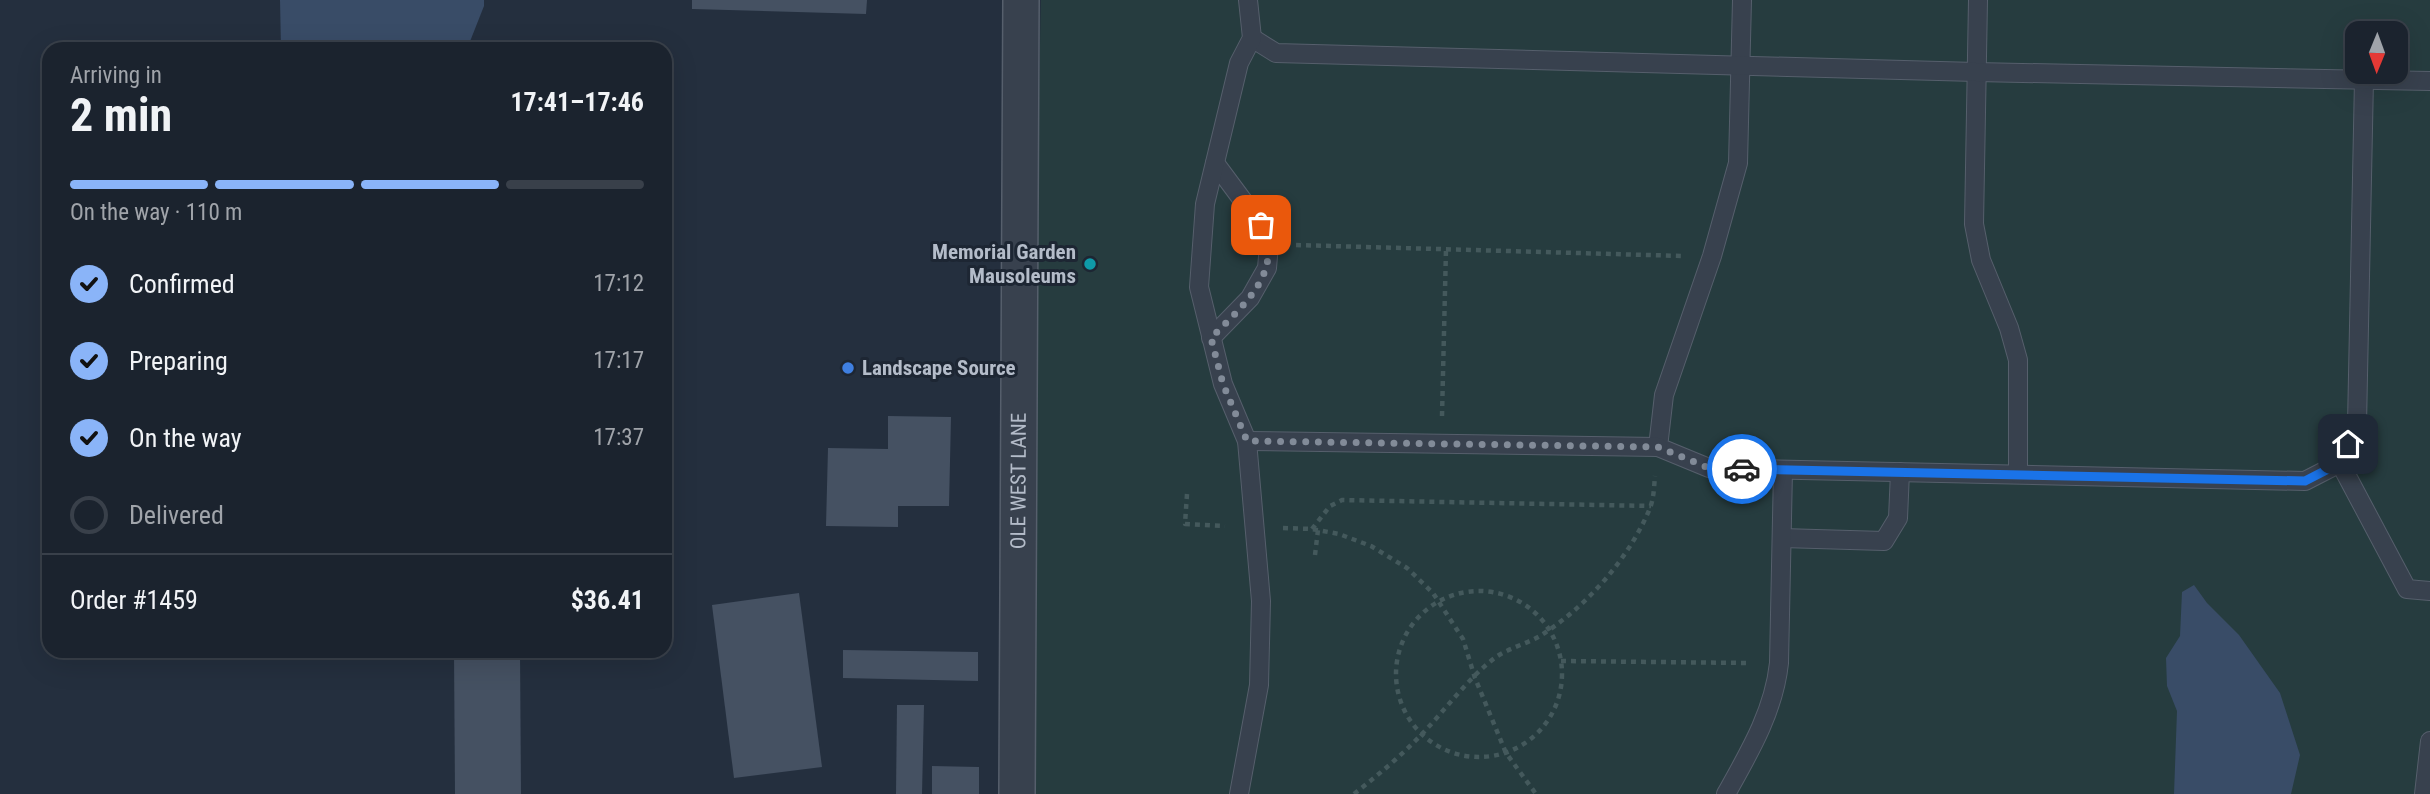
<!DOCTYPE html>
<html lang="en">
<head>
<meta charset="utf-8">
<style>
	body { margin:0; font-family:"Roboto Condensed",sans-serif; background:#282f3a; color:#f1f3f6; height:100vh; display:flex; flex-direction:column; font-size:26px; white-space:nowrap }
	* { box-sizing:border-box; margin:0 }
	p { font-size:23px; color:#a0a4aa }
	.icon { flex:none; width:38px; height:38px; fill:none; stroke:currentColor; stroke-width:2; stroke-linecap:round; stroke-linejoin:round }
	.map { position:relative; flex:1; overflow:hidden }
	.sheet { position:absolute; left:42px; top:42px; width:630px; height:616px; display:flex; flex-direction:column; background:#1b232e; border-radius:21px; box-shadow:0 7px 28px #0002,0 0 0 2px #39404a }
	.sheet>* { flex:none }
	.needle { width:46px; rotate:181deg }
	.fabs { position:absolute; left:2345px; top:21px; display:grid; gap:14px }
	.fabs a { display:grid; place-items:center; width:63px; height:63px; border-radius:14px; background:#1b232e; box-shadow:0 7px 28px #0002,0 0 0 2px #39404a; font-size:35px }
	.pin { position:absolute; display:grid; place-items:center; width:60px; height:60px; color:#fff; margin:-30px; border-radius:14px; box-shadow:0 4px 10px #0006 }
	.courier { position:absolute; display:grid; place-items:center; width:70px; height:70px; margin:-35px; border:5px solid #1a73e8; border-radius:50%; background:#fff; color:#222; box-shadow:0 2px 9px #0007 }
	.head em { font-style:normal; font-weight:700 }
	.head div { display:flex; flex-direction:column-reverse }
	.head { display:flex; align-items:center; justify-content:space-between; height:119px; padding:0 28px }
	h1 { font-size:46px; font-weight:700; line-height:52px }
	.bar { display:grid; grid-template-columns:repeat(4,1fr); gap:10px 7px; align-content:center; height:84px; padding:0 28px }
	.bar i { height:9px; border-radius:5px; background:#39404a }
	.bar .selected { background:#8ab4f8 }
	.bar p { grid-column:span 4 }
	.line { display:flex; align-items:center; gap:18px; padding:0 28px; border-top:2px solid #39404a }
	.line div { flex:1 }
	ol { padding:0 28px; list-style:none }
	li { display:flex; align-items:center; gap:21px; height:77px }
	li p { margin-inline-start:auto }
	li .icon { padding:7px; border-radius:50%; background:#8ab4f8; color:#111; stroke-width:4 }
	li:last-child { color:#a0a4aa }
	li i { width:38px; height:38px; border:4px solid #39404a; border-radius:50% }
	.map>svg:first-child { display:block }
</style>
</head>
<body>
<div class="map">
<svg width="2430" height="794" viewBox="0 0 2430 794">
	<rect width="100%" height="100%" fill="#242f3e"/>
	<path fill="#263c3f" fill-rule="evenodd" d="M1041,0h1389v794h-1407zM2357,33h39v39h-39z"/>
	<g fill="#394c67">
		<path d="M280,0h204v6l-17,43h-186z"/>
		<path d="M2194,585l13,18 32,32 41,58 20,62 -9,39h-117l3,-83 -10,-25 -1,-28 14,-22 2,-44z"/>
	</g>
	<g fill="#455162">
		<path d="M692,0h175l-1,14 -174,-5z"/>
		<path d="M888,416l63,1 -2,89h-51v21l-72,-1 2,-78 60,1z"/>
		<path d="M799,593l23,174 -88,11 -22,-173z"/>
		<path d="M843,650l135,2v29l-135,-3z"/>
		<path d="M454,651h66l1,143h-66z"/>
		<path d="M897,705h27l-2,89h-26z"/>
		<path d="M932,766l47,1v27h-47z"/>
	</g>
	<g fill="none" stroke-linecap="round" stroke-linejoin="round">
		<g stroke="#565f6c" stroke-width="20">
			<g id="service">
				<path d="M1742,0l-4,163 -26,93 -48,139 -6,52 51,21 596,13 35,-18 17,-38 7,-346"/>
				<path d="M1978,0l-4,224 7,36 28,68 9,32v114"/>
				<path d="M1252,38l24,15 700,19 454,9"/>
				<path d="M1211,338l39,-40 17,-30 2,-23 -8,-20 -46,-62"/>
				<path d="M1247,441l411,6"/>
				<path d="M2340,463l67,126 23,2"/>
				<path d="M1782,538l102,3 14,-23 2,-46"/>
				<path d="M1239,794l20,-109 2,-84 -14,-160 -24,-57 -24,-97 6,-83 34,-141 13,-25 -4,-38"/>
				<path d="M1726,794c23,-41 48,-83 53,-131l4,-193"/>
				<path d="M2424,794l6,-53"/>
			</g>
		</g>
		<g stroke="#565f6c" stroke-width="38">
			<g id="minor">
				<path id="s1" d="M1017,794l4,-794"/>
			</g>
		</g>
		<g stroke="#44595c" stroke-width="4.5" stroke-dasharray="5 5" stroke-linecap="butt">
			<path d="M1296,245l387,11"/>
			<path d="M1442,416l4,-167"/>
			<path d="M1187,494l-2,30 40,2"/>
			<path d="M1283,528l29,1 27,5 32,12 36,22 26,25 30,46 12,39 31,75 30,41"/>
			<path d="M1312,529l18,-23 12,-6 309,6"/>
			<path d="M1315,555l3,-25"/>
			<circle cx="1479" cy="674" r="83"/>
			<path d="M1561,661l189,2"/>
			<path d="M1354,794c24,-19 47,-38 68,-60 24,-25 47,-57 74,-77 13,-9 30,-13 44,-21 46,-29 89,-77 110,-128 4,-10 4,-22 5,-32"/>
		</g>
		<use href="#service" stroke="#38414e" stroke-width="18"/>
		<use href="#minor" stroke="#38414e" stroke-width="35"/>
	</g>
	<g fill="none" stroke-linecap="round" stroke-linejoin="round">
		<path stroke="#828b98" stroke-width="7" stroke-dasharray="0 12.6" d="M1261,225c2,7 7,14 7,21 4,38 -33,67 -57,92l12,46 24,57 411,6 51,21 33,1"/>
		<path stroke="#1a73e8" stroke-width="9" d="M1742,469l563,12 35,-18 8,-19"/>
	</g>
	<circle fill="#0f9aa8" stroke="#1d2633" stroke-width="2.5" cx="1090" cy="264" r="7"/>
	<circle fill="#3f7fe0" stroke="#1d2633" stroke-width="2.5" cx="848" cy="368" r="7"/>
	<g text-anchor="middle" dominant-baseline="central" stroke-width="6" stroke-linejoin="round" paint-order="stroke">
		<g font-size="21" font-weight="bold" fill="#b4bcc9" stroke="#1d2633" text-anchor="end">
			<text x="1076" y="252">Memorial Garden<tspan x="1076" dy="24">Mausoleums</tspan></text>
			<text x="862" y="368" text-anchor="start">Landscape Source</text>
		</g>
		<g font-size="21" fill="#b4bcc9" stroke="#1d2633">
			<text stroke="none"><textPath href="#s1" startOffset="313">OLE WEST LANE</textPath></text>
		</g>
	</g>
</svg>
<div class="fabs">
<a><svg class="needle" viewBox="-14 -14 28 28"><path d="M0-13l5 13h-10z" fill="#e53935"/><path d="M0 13l5-13h-10z" fill="#a0a4aa"/></svg></a>
</div>
<div class="pin" style="left:1261px;top:225px;background:#ea580c"><svg class="icon" aria-label="bag" viewBox="0 0 24 24"><path d="M5 8h14l-1 12H6zM9 8a3 3 0 0 1 6 0"/></svg></div>
<div class="pin" style="left:2348px;top:444px;background:#1f2937"><svg class="icon" aria-label="home" viewBox="0 0 24 24"><path d="M3 11l9-7 9 7M6 9v11h12V9"/></svg></div>
<div class="courier" style="left:1742px;top:469px"><svg class="icon" aria-label="car" viewBox="0 0 24 24"><path d="M5 17H2v-5l4-1 3-4h7l3 4 3 1v5h-3M9 17h6M6 11h13"/><circle cx="7" cy="17" r="2"/><circle cx="17" cy="17" r="2"/></svg></div>
<section class="sheet">
<div class="head"><div><h1>2 min</h1><p>Arriving in</p></div><em>17:41–17:46</em></div>
<div class="bar"><i class="selected"></i><i class="selected"></i><i class="selected"></i><i></i><p>On the way · 110 m</p></div>
<ol>
<li><svg class="icon" aria-label="check" viewBox="0 0 24 24"><path d="M5 12l5 5 9-10"/></svg>Confirmed<p>17:12</p></li>
<li><svg class="icon" aria-label="check" viewBox="0 0 24 24"><path d="M5 12l5 5 9-10"/></svg>Preparing<p>17:17</p></li>
<li><svg class="icon" aria-label="check" viewBox="0 0 24 24"><path d="M5 12l5 5 9-10"/></svg>On the way<p>17:37</p></li>
<li><i></i>Delivered</li>
</ol>
<div class="line" style="height:91px"><div>Order #1459</div><b>$36.41</b></div>
</section>
</div>
</body>
</html>
